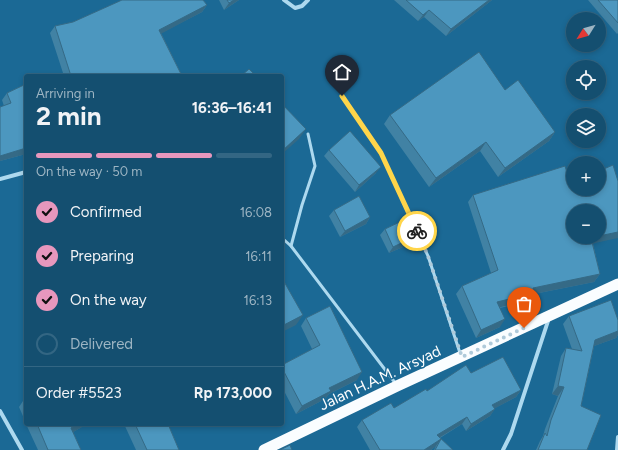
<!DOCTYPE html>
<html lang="en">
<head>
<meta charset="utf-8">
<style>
	body { margin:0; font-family:Figtree,sans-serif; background:#1d5675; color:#f1f3f6; height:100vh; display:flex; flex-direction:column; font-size:15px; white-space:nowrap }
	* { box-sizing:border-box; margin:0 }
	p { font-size:13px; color:#9db5c3 }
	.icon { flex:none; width:22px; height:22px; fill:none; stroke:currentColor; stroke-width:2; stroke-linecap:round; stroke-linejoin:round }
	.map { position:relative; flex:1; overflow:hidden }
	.drawer { position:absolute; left:24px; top:74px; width:260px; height:352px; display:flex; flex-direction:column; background:#144f70; border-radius:4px; box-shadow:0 2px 6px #0003,0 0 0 1px #336683 }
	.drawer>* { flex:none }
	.needle { width:26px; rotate:233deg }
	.fabs { position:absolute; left:566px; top:12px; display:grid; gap:8px }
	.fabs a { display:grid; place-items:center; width:40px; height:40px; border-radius:50%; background:#144f70; box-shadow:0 2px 6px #0003,0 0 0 1px #336683; font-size:20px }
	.pin { position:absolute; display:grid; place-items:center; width:34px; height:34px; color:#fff; margin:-41px -17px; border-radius:50% 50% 50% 0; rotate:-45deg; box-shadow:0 0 4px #0007 }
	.pin .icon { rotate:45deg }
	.courier { position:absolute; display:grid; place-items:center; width:40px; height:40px; margin:-20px; border:3px solid #ffd54a; border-radius:50%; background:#fff; color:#222; box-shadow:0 1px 5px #0007 }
	.headline em { font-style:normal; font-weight:700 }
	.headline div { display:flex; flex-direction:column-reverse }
	.headline { display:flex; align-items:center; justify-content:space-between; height:68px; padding:0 12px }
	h1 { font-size:26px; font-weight:700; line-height:30px }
	.bar { display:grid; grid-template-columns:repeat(4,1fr); gap:6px 4px; align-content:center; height:48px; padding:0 12px }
	.bar i { height:5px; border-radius:3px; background:#336683 }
	.bar .selected { background:#e797bd }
	.bar p { grid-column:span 4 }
	.line { display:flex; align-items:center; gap:10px; padding:0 12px; border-top:1px solid #336683 }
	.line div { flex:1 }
	ol { padding:0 12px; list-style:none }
	li { display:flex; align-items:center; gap:12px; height:44px }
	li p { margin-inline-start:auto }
	li .icon { padding:4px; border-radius:50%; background:#e797bd; color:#111; stroke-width:4 }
	li:last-child { color:#9db5c3 }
	li i { width:22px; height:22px; border:2px solid #336683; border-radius:50% }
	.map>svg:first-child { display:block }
</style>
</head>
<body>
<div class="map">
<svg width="618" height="450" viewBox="0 0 618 450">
	<rect width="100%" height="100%" fill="#1b6995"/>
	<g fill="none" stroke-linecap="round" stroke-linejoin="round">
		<g stroke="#add9ef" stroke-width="3">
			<path d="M342,96l39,57 47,103 32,97"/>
			<path d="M282,238l9,8 105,138"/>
			<path d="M291,246l11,-41 13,-39 -7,-32"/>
		</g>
		<g stroke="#add9ef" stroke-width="4">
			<path d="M284,0l11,8 7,-2 6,-6"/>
			<path d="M0,179l26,-7"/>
			<path d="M0,411l22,39"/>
			<path d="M503,450l8,-16 38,-116"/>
			<path d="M617,450l1,-13"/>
		</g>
		<path stroke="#fafdff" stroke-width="11" d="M264,450l133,-64 221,-102"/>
	</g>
	<g fill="#4182a4">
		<path d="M120,0h83l4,5 -5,7 -41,21 21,43h-118l-14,-43 5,-7 18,-4 47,-21z"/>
		<path d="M219,0h20l-15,10z"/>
		<path d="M394,0h98l-46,36 -22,-19 -6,4z"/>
		<path d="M588,0h30v33l-1,1z"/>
		<path d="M26,84v70l-26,7v-54l4,-1 -2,-6 5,-7z"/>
		<path d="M390,115l165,17 -6,9 -51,36 -18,-26 -51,36 -45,-63z"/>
		<path d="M329,150l47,23 -21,19 -31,-36z"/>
		<path d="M570,183l23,61 7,30 -6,8 -60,12 -5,7 -29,7v19l-24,11 -20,-44 6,-8 29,-13 -23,-71 5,-7z"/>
		<path d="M334,210l36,7 -4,7 -26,13 -11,-21z"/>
		<path d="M385,229l25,15 -21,9 -9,-18z"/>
		<path d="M569,316l49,4v15l-2,3 -22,8 -13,60 6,44h-51l4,-9 3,-5 2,-7 13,-33 -6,-2 9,-38 5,-8 6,1 -9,-25z"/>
		<path d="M306,318l51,62 -28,14 -4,5 -29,15 -14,-27v-22l30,-16 -11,-23z"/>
		<path d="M521,390l-5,7 -21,11 -5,8 -24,15 -4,-7 -22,14 13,12h-19l2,-4 -5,4h-61l-13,-23 5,-7 32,-12 33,-17z"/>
		<path d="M25,398h1v25l-7,-16z"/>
		<path d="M26,424h61l-14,8 8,18h-43z"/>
		<path d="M124,424h44l11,26h-43z"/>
	</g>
	<g fill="#356a86">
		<path d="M234,0h5l-15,10 5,-7z"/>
		<path d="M489,0h3l-46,36 5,-7z"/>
		<path d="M207,5l-5,7 -47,25 4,-7z"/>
		<path d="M429,10l-5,7 -6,4 5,-6z"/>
		<path d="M306,129l-7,10 -17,15v-3z"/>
		<path d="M555,132l-6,9 -51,36 7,-9z"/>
		<path d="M486,142l-6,9 -51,36 7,-9z"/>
		<path d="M26,148v6l-26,7v-5z"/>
		<path d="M381,167l-5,6 -21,19 4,-7z"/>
		<path d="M370,217l-4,7 -26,13 5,-6z"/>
		<path d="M618,232v6l-32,7 5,-7 8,-1v-1z"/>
		<path d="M414,237l-4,7 -21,9 4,-6z"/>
		<path d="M600,274l-6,8 -60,12 -5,7 -37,8 5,-7 36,-14z"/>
		<path d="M303,315l-7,10 -14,7v-6z"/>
		<path d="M505,319l-5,8 -24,11 5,-8z"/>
		<path d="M618,331v4l-2,3 -27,10 6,-8z"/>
		<path d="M362,372l-5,8 -28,14 -4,5 -29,15 6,-8 27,-18z"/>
		<path d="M558,386l6,1 -6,9 -6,-2z"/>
		<path d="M521,390l-5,7 -28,15 4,-7z"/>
		<path d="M495,409l-5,7 -24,15 5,-7z"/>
		<path d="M467,417l-5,7 -30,18 5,-7z"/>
		<path d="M78,424h9l-22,13 6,-9z"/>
		<path d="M441,439l-5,7 -5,4h-7z"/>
	</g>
	<g fill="#4c97bf" stroke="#356a86">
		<path d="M122,0h81l4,5 -48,25 23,46h-111l-16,-50 18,-4z"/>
		<path d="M227,0h7l-5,3z"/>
		<path d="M406,0h83l-38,29 -22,-19 -6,5z"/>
		<path d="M598,0h20v23z"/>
		<path d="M479,52l26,38 13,-10 37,52 -50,36 -19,-26 -50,36 -46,-63z"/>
		<path d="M249,69l7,7h-15z"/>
		<path d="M26,84v64l-26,8v-49l11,-4 -4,-10z"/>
		<path d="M282,104l24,25 -24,22z"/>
		<path d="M350,131l31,36 -22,18 -30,-35z"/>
		<path d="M613,165l5,16v51l-19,4v-25h-26v26h21l-3,1 9,36 -67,14 1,5 -37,9 8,17 -24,11 -19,-44 36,-16 -25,-75 92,-29 5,17 3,-1v7h26v-18z"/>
		<path d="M359,196l11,21 -25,14 -11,-21z"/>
		<path d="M406,219l8,18 -21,10 -8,-18z"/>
		<path d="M282,278l21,37 -21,11z"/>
		<path d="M611,300l7,20v11l-23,9 -14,66 20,9 -14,35h-49l7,-17 2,3 4,-16 13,-33 -6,-1 8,-38 16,3 -13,-35z"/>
		<path d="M330,306l32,66 -33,16 2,3 -29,15 -20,-38v-3l38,-20 -14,-27z"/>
		<path d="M503,357l18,33 -29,15 3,4 -24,15 -4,-7 -30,18 16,15h-18l6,-11 -17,11h-44l-18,-30 29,-17 3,5 32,-19 1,2 39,-26 5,8z"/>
		<path d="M37,424h41l-7,4 10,22h-33z"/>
		<path d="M135,424h33l11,26h-32z"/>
		<path d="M290,445l2,5h-12z"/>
	</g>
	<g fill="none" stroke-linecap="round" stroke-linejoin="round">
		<path stroke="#afcada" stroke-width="4" stroke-dasharray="0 7.2" d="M417,231l11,25 34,101 62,-29"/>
		<path stroke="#ffd54a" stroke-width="5" d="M342,96l39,57 36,78"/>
	</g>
	<g text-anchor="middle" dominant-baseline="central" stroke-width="3" stroke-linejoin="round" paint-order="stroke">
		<g font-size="15" fill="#fff" stroke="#1b6995">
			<text transform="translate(380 378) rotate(-25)">Jalan H.A.M. Arsyad</text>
		</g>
	</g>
</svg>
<div class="fabs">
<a><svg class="needle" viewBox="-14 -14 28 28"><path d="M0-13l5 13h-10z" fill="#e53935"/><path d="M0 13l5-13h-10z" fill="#9db5c3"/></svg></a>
<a><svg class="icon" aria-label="locate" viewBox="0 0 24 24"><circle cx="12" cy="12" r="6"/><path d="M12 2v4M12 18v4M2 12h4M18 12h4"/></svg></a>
<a><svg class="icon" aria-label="layers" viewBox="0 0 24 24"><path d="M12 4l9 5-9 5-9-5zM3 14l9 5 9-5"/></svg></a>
<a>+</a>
<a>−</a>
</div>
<div class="pin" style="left:524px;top:328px;background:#ea580c"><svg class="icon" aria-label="bag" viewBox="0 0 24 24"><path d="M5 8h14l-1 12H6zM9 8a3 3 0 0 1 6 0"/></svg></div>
<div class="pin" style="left:342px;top:96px;background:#1f2937"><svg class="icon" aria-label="home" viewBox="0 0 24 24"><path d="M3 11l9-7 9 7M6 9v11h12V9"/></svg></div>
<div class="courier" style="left:417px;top:231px"><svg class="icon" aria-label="bike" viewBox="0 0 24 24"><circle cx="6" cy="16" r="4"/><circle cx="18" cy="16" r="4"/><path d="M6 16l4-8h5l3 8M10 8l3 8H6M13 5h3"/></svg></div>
<section class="drawer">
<div class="headline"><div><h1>2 min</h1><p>Arriving in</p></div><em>16:36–16:41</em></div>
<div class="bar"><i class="selected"></i><i class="selected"></i><i class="selected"></i><i></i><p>On the way · 50 m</p></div>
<ol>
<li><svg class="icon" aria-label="check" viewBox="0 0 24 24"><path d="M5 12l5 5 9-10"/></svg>Confirmed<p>16:08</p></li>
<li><svg class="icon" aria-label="check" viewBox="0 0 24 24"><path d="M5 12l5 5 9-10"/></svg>Preparing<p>16:11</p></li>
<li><svg class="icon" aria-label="check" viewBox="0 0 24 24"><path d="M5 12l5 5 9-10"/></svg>On the way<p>16:13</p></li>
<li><i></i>Delivered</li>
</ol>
<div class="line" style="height:52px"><div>Order #5523</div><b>Rp 173,000</b></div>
</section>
</div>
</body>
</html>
